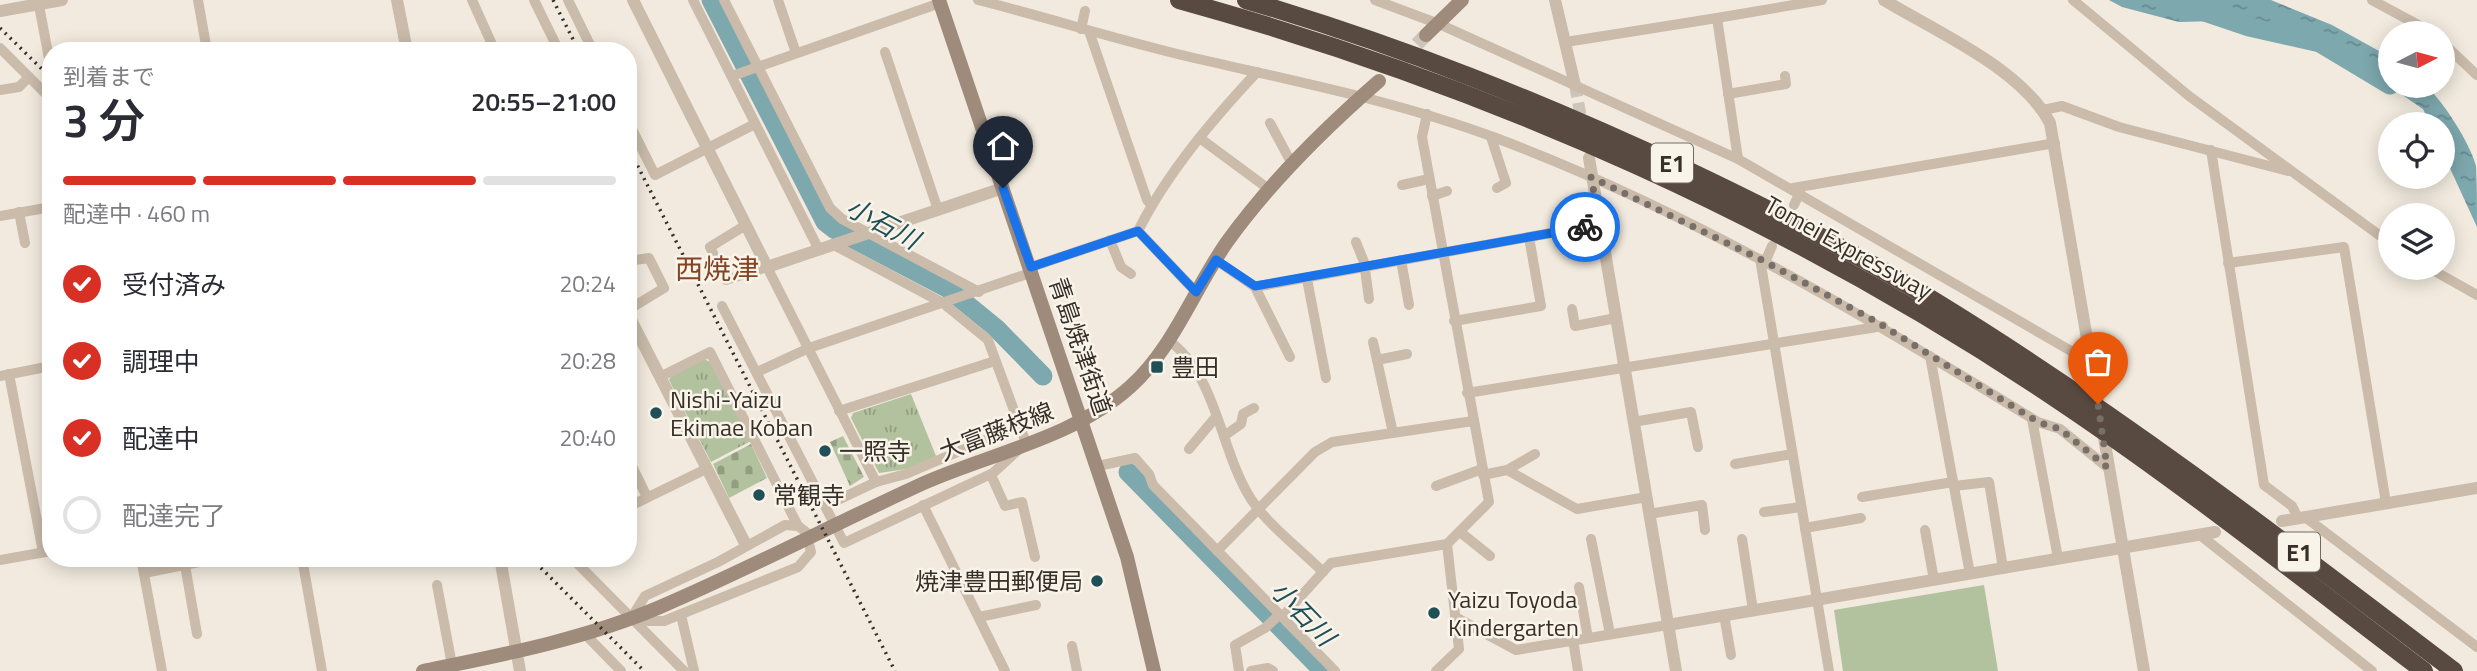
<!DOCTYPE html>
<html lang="ja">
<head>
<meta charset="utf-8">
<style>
	body { margin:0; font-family:"Titillium Web","Noto Sans JP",sans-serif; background:#f7f7f7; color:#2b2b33; height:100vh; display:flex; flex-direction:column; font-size:26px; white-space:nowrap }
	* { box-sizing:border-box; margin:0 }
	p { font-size:23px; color:#7c7c81 }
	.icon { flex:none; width:38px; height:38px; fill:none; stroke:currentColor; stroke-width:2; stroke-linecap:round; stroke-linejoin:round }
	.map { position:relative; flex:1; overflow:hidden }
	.sheet { position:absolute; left:42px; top:42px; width:595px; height:525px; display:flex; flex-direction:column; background:#fff; border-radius:28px; box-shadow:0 4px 18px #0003 }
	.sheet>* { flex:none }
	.needle { width:46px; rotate:84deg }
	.buttons { position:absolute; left:2378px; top:21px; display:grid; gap:14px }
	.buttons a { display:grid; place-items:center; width:77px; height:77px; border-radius:50%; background:#fff; box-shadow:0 4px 18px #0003; font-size:35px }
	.pin { position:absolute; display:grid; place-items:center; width:60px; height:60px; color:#fff; margin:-72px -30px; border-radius:50% 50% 50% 0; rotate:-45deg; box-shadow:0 0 7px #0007 }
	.pin .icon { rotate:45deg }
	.courier { position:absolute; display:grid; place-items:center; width:70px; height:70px; margin:-35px; border:5px solid #1a73e8; border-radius:50%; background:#fff; color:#222; box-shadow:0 2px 9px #0007 }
	.overview em { font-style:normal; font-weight:600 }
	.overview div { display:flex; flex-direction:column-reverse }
	.overview { display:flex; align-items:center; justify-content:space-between; height:119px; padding:0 21px }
	h1 { font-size:46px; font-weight:600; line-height:52px }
	.bar { display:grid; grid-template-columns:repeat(4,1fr); gap:10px 7px; align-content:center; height:84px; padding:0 21px }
	.bar i { height:9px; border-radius:5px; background:#e1e1e2 }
	.bar .current { background:#d93025 }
	.bar p { grid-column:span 4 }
	ol { padding:0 21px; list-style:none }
	li { display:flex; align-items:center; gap:21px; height:77px }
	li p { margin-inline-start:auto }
	li .icon { padding:7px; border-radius:50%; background:#d93025; color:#fff; stroke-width:4 }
	li:last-child { color:#7c7c81 }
	li i { width:38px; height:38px; border:4px solid #e1e1e2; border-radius:50% }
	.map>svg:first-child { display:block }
</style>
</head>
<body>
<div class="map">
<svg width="2477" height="671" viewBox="0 0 2477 671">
	<defs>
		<pattern id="cemetery-stones" width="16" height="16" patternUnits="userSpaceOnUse" patternTransform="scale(1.75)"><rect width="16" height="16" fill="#b2c19e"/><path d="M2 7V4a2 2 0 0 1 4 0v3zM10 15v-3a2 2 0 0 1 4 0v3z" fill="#929d81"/></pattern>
		<pattern id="park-tufts" width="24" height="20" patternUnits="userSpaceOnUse" patternTransform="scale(1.75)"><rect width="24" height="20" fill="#b2c19e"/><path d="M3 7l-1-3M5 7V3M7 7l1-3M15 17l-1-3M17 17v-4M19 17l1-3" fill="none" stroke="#929d81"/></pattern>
		<pattern id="water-ripples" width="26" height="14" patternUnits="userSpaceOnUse" patternTransform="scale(1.75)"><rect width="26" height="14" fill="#7da8ae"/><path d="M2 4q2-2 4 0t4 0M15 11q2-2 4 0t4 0" fill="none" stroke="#67898e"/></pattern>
	</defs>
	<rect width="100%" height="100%" fill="#f2eade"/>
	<g fill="url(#cemetery-stones)">
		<path d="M843,436l21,41 -14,9 -20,-44z"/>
		<path d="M751,444l16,34 -38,20 -16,-34z"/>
	</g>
	<g fill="url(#park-tufts)">
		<path d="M704,359l6,3 41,79 -40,21 -42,-82 3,-5z"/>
		<path d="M911,394l25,62 -29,13 -28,4 -28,-55 2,-5z"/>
	</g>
	<path fill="#b2c19e" d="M1984,585l14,86h-155l-9,-61z"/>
	<path fill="url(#water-ripples)" d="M2109,0h162l61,25 58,32v29h36c17,15 44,57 50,80 1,18 1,42 1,61l-34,-74v-29h-13l-7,-15 -109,-74 -56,-15 -79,2 -57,-15z"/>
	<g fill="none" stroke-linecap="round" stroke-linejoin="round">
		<g stroke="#7da8ae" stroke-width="19">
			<path d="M711,0l114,222 9,7 113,59 49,40 47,48"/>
			<path d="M2169,0l80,27 71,16 70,42"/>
			<path d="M1128,472l195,199"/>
		</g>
		<path stroke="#cdc5ba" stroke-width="12" stroke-dasharray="12 6" stroke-linecap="butt" d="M1575,85l8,44"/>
		<path stroke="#cdc5ba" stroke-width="14" stroke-dasharray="14 7" stroke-linecap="butt" d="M1402,59l24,-24"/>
		<g stroke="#cabbaa" stroke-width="10">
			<path d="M38,0l13,69"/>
			<path d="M198,0l9,51"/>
			<path d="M472,0l23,51"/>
			<path d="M534,0l25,51"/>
			<path d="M568,0l25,51"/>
			<path d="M693,0l125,248"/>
			<path d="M724,0l106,208 12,11 137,73"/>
			<path d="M778,0l18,53"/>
			<path d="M978,0c71,18 140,40 212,57 103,24 207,44 306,81 192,72 368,177 542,284l22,7 47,38"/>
			<path d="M1375,0l64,24 299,135 354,204"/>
			<path d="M2073,0l116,96 201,147"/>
			<path d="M2372,0l61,33"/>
			<path d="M1717,18l105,-18"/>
			<path d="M1081,29l4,-18"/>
			<path d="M1089,31l58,169 4,4"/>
			<path d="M1566,42l151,-24 21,141"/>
			<path d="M2443,43l34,32"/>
			<path d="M0,48l51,51"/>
			<path d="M885,52l53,158"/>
			<path d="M732,76l208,-73"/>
			<path d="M0,90l19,-3 10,-10"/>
			<path d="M1728,94l58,-10 -1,-8"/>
			<path d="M2043,110l19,-4 57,21 169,44"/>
			<path d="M1427,114l-5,23 67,365 -42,42 12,105 -23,22"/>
			<path d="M628,121l27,54 100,-51"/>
			<path d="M1270,123l22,41"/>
			<path d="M1491,137l15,46 -9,5"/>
			<path d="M1201,139l69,51"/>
			<path d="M2211,150l53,335 28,21 6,12"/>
			<path d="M1402,185l27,-6"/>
			<path d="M1793,188l262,-45"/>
			<path d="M1432,196l15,-5"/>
			<path d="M1794,205l6,-13"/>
			<path d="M19,212l6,31"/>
			<path d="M0,216l51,-9"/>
			<path d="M746,225l-36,22 16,33 41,-13 109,215"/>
			<path d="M1110,240l11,27 10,7"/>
			<path d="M1356,242l8,20 5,37"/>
			<path d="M832,244l109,58"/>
			<path d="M1760,259l69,412"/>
			<path d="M1216,260l39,27 345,-63"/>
			<path d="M1401,260l8,45"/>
			<path d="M628,261l21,-3 15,30 -36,22"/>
			<path d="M1765,262l7,-16"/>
			<path d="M2228,263l116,-16 42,256"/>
			<path d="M1031,267l107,-36"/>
			<path d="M2429,268l48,27"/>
			<path d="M1307,279l19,99"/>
			<path d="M1255,287l35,70"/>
			<path d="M1196,292l-58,-61c29,-58 75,-112 119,-159"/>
			<path d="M722,306l122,237 149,-70 33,-30 -38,-103 -44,-36"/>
			<path d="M1572,309l3,17 41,-8"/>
			<path d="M1454,321l87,-15 -12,-69"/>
			<path d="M1168,340c49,34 52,111 83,159 16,25 50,51 72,73"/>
			<path d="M1373,342l20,91"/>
			<path d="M1930,356l40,218"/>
			<path d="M1377,360l30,-6"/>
			<path d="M757,372l52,-24 224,-76"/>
			<path d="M9,374l34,178"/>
			<path d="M0,376l51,-10"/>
			<path d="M660,377l50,-25 88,174 8,6 5,20 -13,15 -134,54h-17l-15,-4 13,-21 73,-34 67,-37 13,1"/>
			<path d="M1467,393l416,-67"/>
			<path d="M839,411l156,-50"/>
			<path d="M2032,419l26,139"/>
			<path d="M1633,422l58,-10 7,35"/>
			<path d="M1224,436l17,-12 2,-10 11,-6"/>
			<path d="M1189,449l26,-31"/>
			<path d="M628,458l19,39"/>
			<path d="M1735,464l57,-10"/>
			<path d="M1098,466l37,-8 14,16 4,11 182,186"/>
			<path d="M1507,470l70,39 70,-12"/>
			<path d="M991,475l14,31 17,-4 13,55"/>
			<path d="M1483,475l24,-5 28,-16"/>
			<path d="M1436,486l46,-17"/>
			<path d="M1954,486l35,-4 14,86"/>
			<path d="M1862,497l91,-15"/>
			<path d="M923,505l82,166"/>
			<path d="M825,506l51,-24 30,-8 112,-48"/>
			<path d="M628,507l78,-38"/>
			<path d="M1764,512l37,-5"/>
			<path d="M1649,514l53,-9 3,25"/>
			<path d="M2305,517l172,130"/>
			<path d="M1805,528l56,-10"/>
			<path d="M1925,530l9,50"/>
			<path d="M1460,532l30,24"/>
			<path d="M2200,535l172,136"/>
			<path d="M1591,539l19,95"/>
			<path d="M1742,539l11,71"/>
			<path d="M1217,551l98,-99 17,-10 141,-21"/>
			<path d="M141,558l21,113"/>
			<path d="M302,558l20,113"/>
			<path d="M572,558l112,113"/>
			<path d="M0,560l51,-9"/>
			<path d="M185,565l12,69"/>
			<path d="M144,573l75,-15"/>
			<path d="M437,585l15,80"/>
			<path d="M1579,587l9,51"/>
			<path d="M933,588l27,-8"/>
			<path d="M681,615l13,56"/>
			<path d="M1724,615l7,40"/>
			<path d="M979,617l57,-12"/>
			<path d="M1282,617l49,-54 116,-19"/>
			<path d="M1455,617l61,33 152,-25"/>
			<path d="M583,632l38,39"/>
			<path d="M1573,640l5,31"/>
			<path d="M1072,646l5,25"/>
			<path d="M1239,671l-4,-26 30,-17 14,-13"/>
			<path d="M1251,671l17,-3 5,3"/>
		</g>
		<g stroke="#cabbaa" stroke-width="12">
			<path d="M397,0l10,51"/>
			<path d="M633,0l134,267 236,-79"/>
			<path d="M1555,0l20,85"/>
			<path d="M1884,0c53,32 138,69 166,123l94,548"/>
			<path d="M0,11l62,-11"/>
			<path d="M1589,158l87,513"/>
			<path d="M628,314l118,231"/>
			<path d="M2282,521l195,-33"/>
			<path d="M500,558l20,113"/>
			<path d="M1668,625l547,-93"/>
		</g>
		<g stroke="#9e8b7b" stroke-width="14">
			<path d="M939,0l188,557 27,114"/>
			<path d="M1426,35l36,-35"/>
			<path d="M423,671c79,-16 162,-32 237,-64 89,-38 176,-84 264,-124 68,-30 149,-45 206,-96 43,-38 64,-98 97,-145 43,-60 97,-113 152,-161"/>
		</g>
		<g stroke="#584a41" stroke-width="18">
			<path d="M1179,0c312,86 614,221 882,402 125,84 243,178 363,269"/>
			<path d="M1246,0c156,46 295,102 443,171 84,40 168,82 247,131 181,111 349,240 518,369"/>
		</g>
		<g stroke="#372f29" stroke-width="3.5" stroke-dasharray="2 5" stroke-linecap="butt">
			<path d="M553,0l26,51"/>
			<path d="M0,28l51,50"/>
			<path d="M628,147l267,524"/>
			<path d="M531,558l113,113"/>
		</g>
	</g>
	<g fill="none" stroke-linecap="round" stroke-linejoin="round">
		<path stroke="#787068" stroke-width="7" stroke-dasharray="0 12.6" d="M1585,227l15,-3 -9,-47 169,82 117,63 161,100 22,7 47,38 -9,-63"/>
		<path stroke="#1a73e8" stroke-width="9" d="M1003,188l28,79 107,-36 58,61 20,-32 39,26 330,-59"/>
	</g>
	<g fill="#204f58" stroke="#f9f4ea" stroke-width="2.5">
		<rect x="1150" y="360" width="14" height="14" rx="3.5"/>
		<circle cx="656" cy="413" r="7"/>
		<circle cx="825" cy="451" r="7"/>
		<circle cx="759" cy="495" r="7"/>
		<circle cx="1097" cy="581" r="7"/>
		<circle cx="1434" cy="613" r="7"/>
	</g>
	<g text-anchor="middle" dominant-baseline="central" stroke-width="5" stroke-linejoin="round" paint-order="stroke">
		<g fill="#f9f4ea" stroke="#716a63" stroke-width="2">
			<rect x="1651" y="143.5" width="42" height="39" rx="5"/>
			<rect x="2278" y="532.5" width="42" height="39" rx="5"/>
		</g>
		<g font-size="23" font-weight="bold" fill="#372f29">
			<text x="1672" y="163">E1</text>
			<text x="2299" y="552">E1</text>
		</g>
		<g font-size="24" fill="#372f29" stroke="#f9f4ea">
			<text transform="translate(1849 247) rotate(29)">Tomei Expressway</text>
			<text transform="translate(1081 346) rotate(71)">青島焼津街道</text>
			<text transform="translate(996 431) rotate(-21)">大富藤枝線</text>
		</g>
		<g font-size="24" fill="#372f29" stroke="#f9f4ea" text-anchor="start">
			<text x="1171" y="367">豊田</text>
			<text x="670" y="399">Nishi-Yaizu<tspan x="670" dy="28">Ekimae Koban</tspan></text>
			<text x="839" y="451">一照寺</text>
			<text x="773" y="495">常観寺</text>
			<text x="1083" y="581" text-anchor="end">焼津豊田郵便局</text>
			<text x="1448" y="599">Yaizu Toyoda<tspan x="1448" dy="28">Kindergarten</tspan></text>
		</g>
		<g font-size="26" font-style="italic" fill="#204f58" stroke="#f9f4ea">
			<text transform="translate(883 223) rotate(28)">小石川</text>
			<text transform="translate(1303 613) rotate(46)">小石川</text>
		</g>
		<g font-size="28" fill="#844424" stroke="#f9f4ea">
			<text x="717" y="268">西焼津</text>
		</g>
	</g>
</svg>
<div class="buttons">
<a><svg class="needle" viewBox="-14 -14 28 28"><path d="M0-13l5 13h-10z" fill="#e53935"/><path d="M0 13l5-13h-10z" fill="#7c7c81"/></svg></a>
<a><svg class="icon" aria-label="locate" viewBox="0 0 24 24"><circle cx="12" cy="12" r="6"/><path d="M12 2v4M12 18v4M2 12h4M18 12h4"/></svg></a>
<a><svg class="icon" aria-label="layers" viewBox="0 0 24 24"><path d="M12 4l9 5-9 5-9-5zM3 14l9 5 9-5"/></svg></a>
</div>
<div class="pin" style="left:2098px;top:404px;background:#ea580c"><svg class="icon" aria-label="bag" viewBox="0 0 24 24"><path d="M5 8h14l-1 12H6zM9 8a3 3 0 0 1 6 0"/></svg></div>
<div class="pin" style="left:1003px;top:188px;background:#1f2937"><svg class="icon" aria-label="home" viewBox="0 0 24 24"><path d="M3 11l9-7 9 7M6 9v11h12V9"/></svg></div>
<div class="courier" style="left:1585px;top:227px"><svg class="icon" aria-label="bike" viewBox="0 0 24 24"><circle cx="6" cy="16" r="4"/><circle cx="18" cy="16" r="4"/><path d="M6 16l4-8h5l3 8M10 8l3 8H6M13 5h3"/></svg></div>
<section class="sheet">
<div class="overview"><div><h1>3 分</h1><p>到着まで</p></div><em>20:55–21:00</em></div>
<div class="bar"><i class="current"></i><i class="current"></i><i class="current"></i><i></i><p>配達中 · 460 m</p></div>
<ol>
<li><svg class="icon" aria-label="check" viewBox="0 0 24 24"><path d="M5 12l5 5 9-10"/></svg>受付済み<p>20:24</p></li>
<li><svg class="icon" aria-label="check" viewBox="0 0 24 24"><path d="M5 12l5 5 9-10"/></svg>調理中<p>20:28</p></li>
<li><svg class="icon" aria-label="check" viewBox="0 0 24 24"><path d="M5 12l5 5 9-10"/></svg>配達中<p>20:40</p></li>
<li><i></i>配達完了</li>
</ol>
</section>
</div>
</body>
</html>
